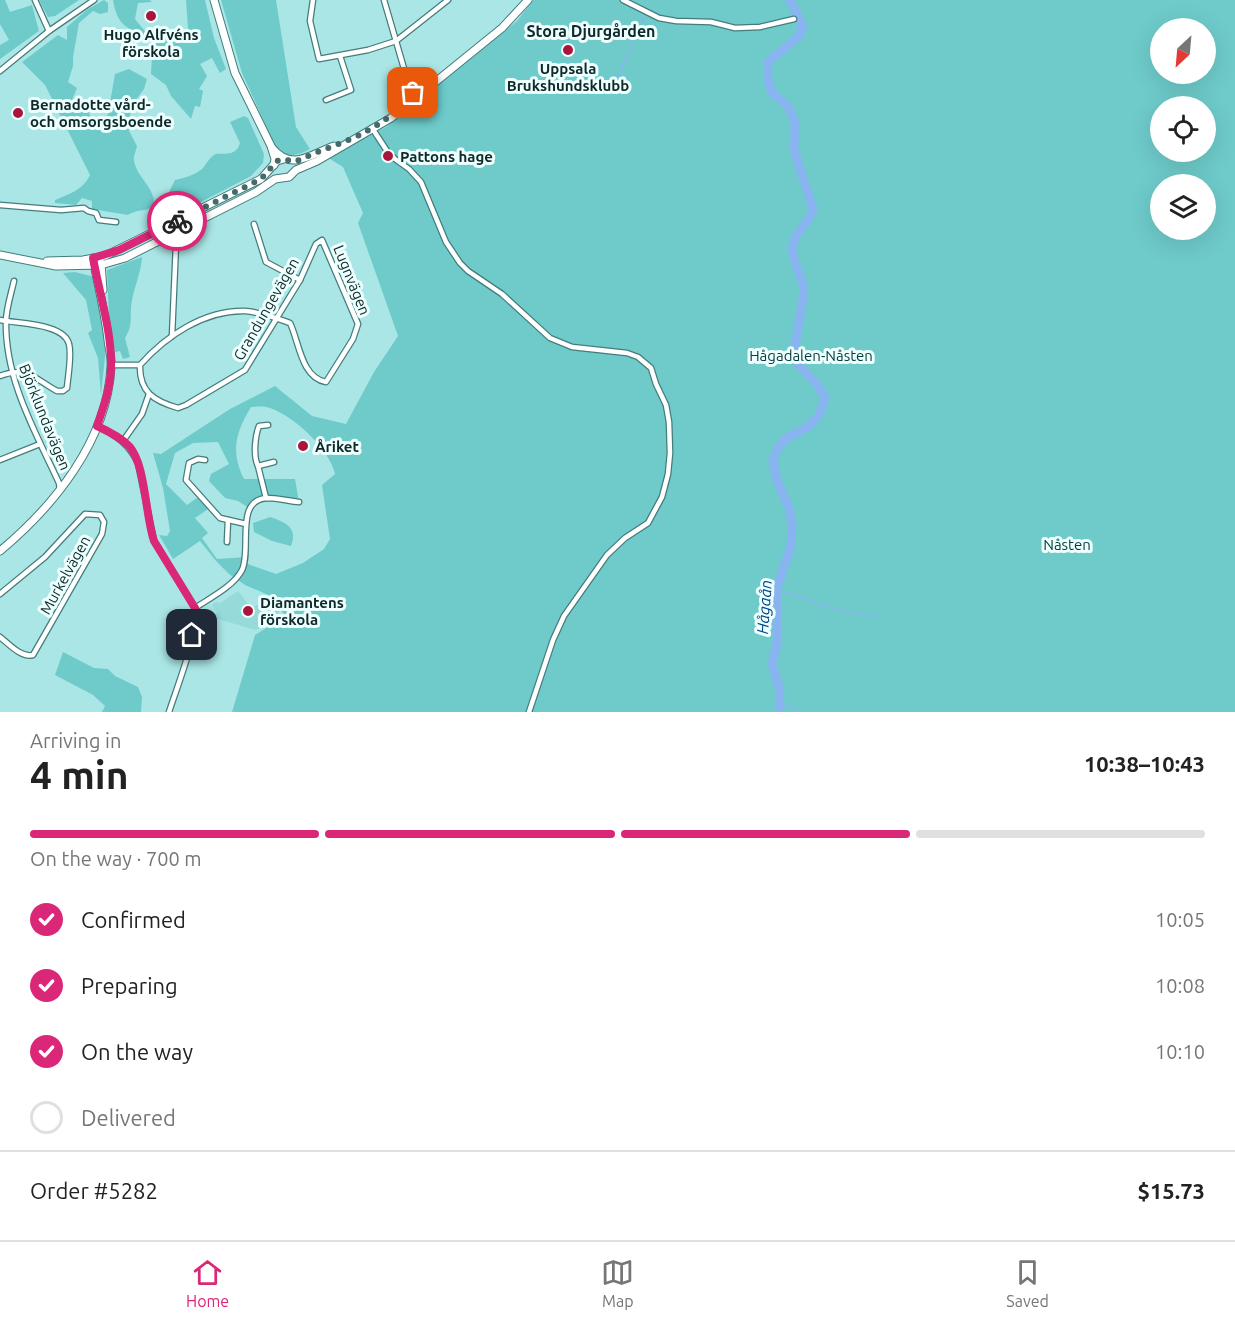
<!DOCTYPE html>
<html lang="en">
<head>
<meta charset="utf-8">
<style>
	body { margin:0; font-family:Ubuntu,sans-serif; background:#f6f6f6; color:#222; height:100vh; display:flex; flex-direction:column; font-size:22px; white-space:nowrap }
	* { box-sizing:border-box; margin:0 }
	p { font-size:20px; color:#767676 }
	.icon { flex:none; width:33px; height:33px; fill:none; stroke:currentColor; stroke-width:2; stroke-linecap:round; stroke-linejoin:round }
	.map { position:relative; height:712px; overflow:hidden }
	.panel { display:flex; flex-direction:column; background:#fff; flex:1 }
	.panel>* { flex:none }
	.needle { width:39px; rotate:206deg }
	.tools { position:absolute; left:1150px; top:18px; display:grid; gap:12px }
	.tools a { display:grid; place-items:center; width:66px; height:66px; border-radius:50%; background:#fff; box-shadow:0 6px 24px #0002; font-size:30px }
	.pin { position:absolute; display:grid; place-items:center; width:51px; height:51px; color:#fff; margin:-26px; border-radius:12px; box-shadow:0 3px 9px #0006 }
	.courier { position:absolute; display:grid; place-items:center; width:60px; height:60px; margin:-30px; border:4px solid #db2777; border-radius:50%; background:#fff; color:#222; box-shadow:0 2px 8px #0007 }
	.headline em { font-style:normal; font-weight:700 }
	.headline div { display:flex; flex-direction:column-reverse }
	.headline { display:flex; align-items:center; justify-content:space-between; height:102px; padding:0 30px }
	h1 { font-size:39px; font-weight:700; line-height:45px }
	.bar { display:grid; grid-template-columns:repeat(4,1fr); gap:9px 6px; align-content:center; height:72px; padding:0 30px }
	.bar i { height:8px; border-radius:4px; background:#e0e0e0 }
	.bar .selected { background:#db2777 }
	.bar p { grid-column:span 4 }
	.line { display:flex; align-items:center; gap:15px; padding:0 30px; border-top:2px solid #e0e0e0 }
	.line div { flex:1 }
	ol { padding:0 30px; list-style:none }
	li { display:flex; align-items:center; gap:18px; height:66px }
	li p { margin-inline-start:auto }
	li .icon { padding:6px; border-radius:50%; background:#db2777; color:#fff; stroke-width:4 }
	li:last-child { color:#767676 }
	li i { width:33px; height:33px; border:3px solid #e0e0e0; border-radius:50% }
	.dock { display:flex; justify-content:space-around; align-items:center; height:84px; border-top:2px solid #e0e0e0; background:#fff; font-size:16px; color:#767676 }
	.dock a { display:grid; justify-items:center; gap:3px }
	.dock .selected { color:#db2777 }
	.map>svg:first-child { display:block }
</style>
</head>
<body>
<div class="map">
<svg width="1235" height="712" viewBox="0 0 1235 712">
	<rect width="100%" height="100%" fill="#abe6e6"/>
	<path fill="#96dbda" d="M238,591l14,18 16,-13 12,14 -6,12 -19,8 -40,-12 2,-6 -5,-7 4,-3 4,1z"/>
	<g fill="#6ecbca" fill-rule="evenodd">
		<path d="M0,0h5l5,12 22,-7 7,26 -39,28v-14l9,-5 -9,-16z"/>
		<path d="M39,0h40l-24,16 -7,1z"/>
		<path d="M104,0l4,3v9l-8,2 -7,-3 -14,12 -6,34v9l-5,16 9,6 -5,12 9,10 8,2 2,7 5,3 4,-3 4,1 4,-6 7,-40 14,-5 18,10 -3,10 -9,12 -5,14 1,10 -2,6 8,15c-1,5 -4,11 -3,15 3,17 22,27 20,45 -8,6 -18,3 -26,9l-36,-6v-8l-10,-3 -6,7 -21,-2v-3c14,-6 28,-10 35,-25l-45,-90 -23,-23 36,-27 9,5v-13l21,-18z"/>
		<path d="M113,0h37l2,2 -14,1 -3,16 17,21 32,-6 4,-5 -2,-29h19l9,38 12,31 -6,4 -8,-15 -12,6 7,12 -8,13 4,2 -3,16 -5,-1 -4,13 -20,-23 -5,-11 -15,-11 1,-19 -5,-7 5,-8c-24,-13 -34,-11 -39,-40z"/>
		<path d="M221,0h55l20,127 14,22c-15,8 -23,9 -35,-3l-33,-73z"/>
		<path d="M533,0h702v712h-1003l23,-77 30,-19 -12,-19 -28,-12 -16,-11 -13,-13 -16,-20 -27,18 -14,-24 8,1 3,-5 -7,-43 -10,-35 8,1 69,-45 45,-23 37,30 34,8 28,-52 24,-36 -40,-113 5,-10 -20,-46 -13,-8 7,-5v-2l49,-25 131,-106zM1161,28h45v46h-45zM1161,106h45v46h-45zM1161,184h45v46h-45zM251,407c5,0 10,-1 15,0 24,5 64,42 69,67l-13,11 8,54 -6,10 -21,14 -27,11 -31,-11 1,-6 -29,2 -15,-21 6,-5 -13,-15 16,-11 -10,-12 -14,10 -21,-21 9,-31 18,-10 25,-1 11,22 -18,10 -2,7 16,17 13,3 11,7 17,-10 33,4 -4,-23h-51c-14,-28 -8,-47 7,-72z"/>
		<path d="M244,116l4,2 16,36 -1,9 -12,13 -71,37 -21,8 -1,-7 17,-34c9,-2 20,-5 27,-11 4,-4 8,-13 14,-15 9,-1 15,2 22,-6l2,-5 -10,-21z"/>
		<path d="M142,257c-1,15 -7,28 -10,43 -3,16 2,24 -7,38l5,19 -7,2 -3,-8 -5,1 -6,-35 -2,-47z"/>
		<path d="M75,272l20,5 2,3 9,67 -5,48 -3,-37 -10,-25 4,-3 -6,-30 -23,-27z"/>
		<path d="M270,517c15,5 28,10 21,29l-19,-5 -18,-9 -1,-9z"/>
		<path d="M63,652l31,16 14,1 7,7 23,11 4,10 -1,15h-39l3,-6 -12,-11 -38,-20z"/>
	</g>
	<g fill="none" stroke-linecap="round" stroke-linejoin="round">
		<g stroke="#88b5ef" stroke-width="1.5">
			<path d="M642,22l3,-7"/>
			<path d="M617,78l24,-53"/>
			<path d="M777,589l59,21 40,7"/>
			<path d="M780,703l21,9"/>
		</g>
		<path stroke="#88b5ef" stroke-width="9" d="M779,712l1,-9 -1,-15 -7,-25 5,-18v-58l14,-41 1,-22 -3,-16 -13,-30 -3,-18 6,-14 8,-8 22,-12 10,-11 6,-17 -9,-15 -18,-19 -4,-11 10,-62c-1,-16 -16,-35 -10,-50 4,-12 16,-19 19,-32l-19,-59 1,-25 -2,-8 -6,-12 -15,-12 -4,-14v-17l30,-25 5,-10 -13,-27"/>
		<g stroke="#447c7c" stroke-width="7">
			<g id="street">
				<path d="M35,0l14,31"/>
				<path d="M313,0l-3,21 9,38 49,-9 28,-9 52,-41"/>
				<path d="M384,0l21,72 10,26"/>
				<path d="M623,0l36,18 17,3 35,1 24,6 25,-1 34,-8"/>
				<path d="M0,71l49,-40 45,-31"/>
				<path d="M326,100l25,-10 -11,-34"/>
				<path d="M372,128l15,23 8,8 14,10 12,13 25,60 14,21 8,8 34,23 48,44 22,9 55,6 11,4 13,11 5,16 10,21 3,17 1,31 -2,21 -6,23 -14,26 -23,15 -18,17 -43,61 -11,24 -24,72"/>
				<path d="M0,205l61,5 23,-2 4,3 8,2 3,7 17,2"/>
				<path d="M254,224l12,38 34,18"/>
				<path d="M14,281c-3,13 -8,28 -8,41 -1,58 30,111 53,161l1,7"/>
				<path d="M0,320c18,4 64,3 69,24 3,11 -1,32 -2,44l-4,3h-6c-23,-13 -30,-25 -57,-15"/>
				<path d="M172,336l4,-92"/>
				<path d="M111,365h29c-1,27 14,36 38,43l8,-3 59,-35 55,-90 16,-36 6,-4 36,84 -5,15 -27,43c-25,-4 -27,-41 -36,-59 -14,-5 -29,-11 -45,-12 -41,-1 -79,25 -105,54"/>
				<path d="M97,426c19,9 32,18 41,37l16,78 41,67c4,24 -18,79 -26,104"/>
				<path d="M123,441l19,-27 7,-20"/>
				<path d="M0,460l40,-16"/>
				<path d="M205,460l-7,-1 -9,4 -3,17 34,38 26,6"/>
				<path d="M258,466c-5,-10 -3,-30 1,-40l9,-1"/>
				<path d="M266,498l-8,-32 16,-4"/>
				<path d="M227,542l1,-22"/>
				<path d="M0,594l45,-37 40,-43 15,1 4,7 -2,12 -69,121c-12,3 -24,-11 -33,-18"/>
				<path d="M195,608c15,-10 39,-22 47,-38 10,-21 -8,-70 25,-72 10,0 22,3 32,4"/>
			</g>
		</g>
		<g stroke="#447c7c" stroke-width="9">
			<g id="secondary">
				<path d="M214,0l21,73 36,73 4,13 -1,6"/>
				<path d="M272,148c20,24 39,6 62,-2"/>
				<path d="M0,255l56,11 45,-1 24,-7 131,-66 19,-13 14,-2 7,-7 21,-9 74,-43 111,-90 26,-28"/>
				<path d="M47,261l36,-1 22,-4 156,-77 16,-18 7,-2"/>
				<path d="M101,263l2,27"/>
				<path d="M0,551c54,-45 107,-110 111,-184 1,-9 -2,-18 -3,-27 -3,-28 -10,-54 -15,-82"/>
			</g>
		</g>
		<use href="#street" stroke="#fff" stroke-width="4.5"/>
		<use href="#secondary" stroke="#fff" stroke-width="7"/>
	</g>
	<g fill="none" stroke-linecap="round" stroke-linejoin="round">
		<path stroke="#466a6a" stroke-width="6" stroke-dasharray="0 10.8" d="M177,221l84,-42 16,-18 7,-2 10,3 8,-3c16,-8 33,-13 49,-20 25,-11 42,-25 64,-41l-2,-5"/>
		<path stroke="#db2777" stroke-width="8" d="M177,221l-58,29 -26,8c6,34 19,74 18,108 0,20 -7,40 -14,60 11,5 23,11 32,20 17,19 16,69 25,95l41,67 2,8 -5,19"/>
	</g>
	<g fill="#ab153b" stroke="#edfffe" stroke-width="2">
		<circle cx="151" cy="16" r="6"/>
		<circle cx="568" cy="50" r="6"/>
		<circle cx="18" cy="113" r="6"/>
		<circle cx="388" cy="156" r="6"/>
		<circle cx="303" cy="446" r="6"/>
		<circle cx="248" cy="611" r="6"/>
	</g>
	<g text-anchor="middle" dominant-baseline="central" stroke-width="6" stroke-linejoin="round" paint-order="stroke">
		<g font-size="15" font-weight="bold" fill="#102828" stroke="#edfffe" text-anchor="start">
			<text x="151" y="34" text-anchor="middle">Hugo Alfvéns<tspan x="151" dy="17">förskola</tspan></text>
			<text x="568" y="68" text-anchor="middle">Uppsala<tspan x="568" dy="17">Brukshundsklubb</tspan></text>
			<text x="30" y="104">Bernadotte vård-<tspan x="30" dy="17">och omsorgsboende</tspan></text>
			<text x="400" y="156">Pattons hage</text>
			<text x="315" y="446">Åriket</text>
			<text x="260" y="602">Diamantens<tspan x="260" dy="17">förskola</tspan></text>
		</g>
		<g font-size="15" fill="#102828" stroke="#edfffe">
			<text transform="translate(352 280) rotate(68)">Lugnvägen</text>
			<text transform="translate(266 309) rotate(-60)">Grandungevägen</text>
			<text transform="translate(45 417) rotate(68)">Björklundavägen</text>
			<text transform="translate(65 575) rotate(-61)">Murkelvägen</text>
		</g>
		<g font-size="15" fill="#063a3a" stroke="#edfffe">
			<text x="811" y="355">Hågadalen-Nåsten</text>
			<text x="1067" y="544">Nåsten</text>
		</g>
		<g font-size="16" font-weight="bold" fill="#102828" stroke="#edfffe">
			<text x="591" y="31">Stora Djurgården</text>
		</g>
		<g font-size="16" font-style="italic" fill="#034487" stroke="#edfffe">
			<text transform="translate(764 607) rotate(-86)">Hågaån</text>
		</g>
	</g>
</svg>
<div class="tools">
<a><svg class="needle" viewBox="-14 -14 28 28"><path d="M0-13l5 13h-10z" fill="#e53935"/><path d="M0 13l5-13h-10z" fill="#767676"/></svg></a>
<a><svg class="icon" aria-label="locate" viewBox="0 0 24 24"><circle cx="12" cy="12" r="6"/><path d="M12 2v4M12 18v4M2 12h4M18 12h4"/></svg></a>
<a><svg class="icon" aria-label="layers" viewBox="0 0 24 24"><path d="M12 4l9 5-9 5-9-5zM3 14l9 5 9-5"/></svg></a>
</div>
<div class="pin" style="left:413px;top:93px;background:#ea580c"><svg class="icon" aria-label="bag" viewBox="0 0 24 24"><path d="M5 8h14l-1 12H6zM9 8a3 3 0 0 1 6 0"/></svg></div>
<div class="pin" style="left:192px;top:635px;background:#1f2937"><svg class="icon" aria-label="home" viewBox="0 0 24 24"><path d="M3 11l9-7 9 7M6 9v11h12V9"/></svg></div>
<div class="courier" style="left:177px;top:221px"><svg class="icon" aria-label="bike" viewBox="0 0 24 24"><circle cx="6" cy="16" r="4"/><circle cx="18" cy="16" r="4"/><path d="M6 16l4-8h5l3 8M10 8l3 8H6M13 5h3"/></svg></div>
</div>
<section class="panel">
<div class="headline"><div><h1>4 min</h1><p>Arriving in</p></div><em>10:38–10:43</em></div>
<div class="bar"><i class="selected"></i><i class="selected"></i><i class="selected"></i><i></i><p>On the way · 700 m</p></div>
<ol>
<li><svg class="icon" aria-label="check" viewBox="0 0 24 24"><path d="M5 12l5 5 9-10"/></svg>Confirmed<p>10:05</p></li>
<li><svg class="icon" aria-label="check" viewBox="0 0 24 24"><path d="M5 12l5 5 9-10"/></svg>Preparing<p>10:08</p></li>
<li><svg class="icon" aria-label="check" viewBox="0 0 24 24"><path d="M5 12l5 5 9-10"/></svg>On the way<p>10:10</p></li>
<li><i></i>Delivered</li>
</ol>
<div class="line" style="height:78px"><div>Order #5282</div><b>$15.73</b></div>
</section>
<nav class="dock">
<a class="selected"><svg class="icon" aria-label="home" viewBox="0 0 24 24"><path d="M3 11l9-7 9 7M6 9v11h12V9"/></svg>Home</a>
<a><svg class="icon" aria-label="map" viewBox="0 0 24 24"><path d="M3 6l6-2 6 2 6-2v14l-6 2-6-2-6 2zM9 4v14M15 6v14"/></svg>Map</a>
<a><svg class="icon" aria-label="saved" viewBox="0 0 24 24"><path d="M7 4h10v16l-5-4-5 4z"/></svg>Saved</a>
</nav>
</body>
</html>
